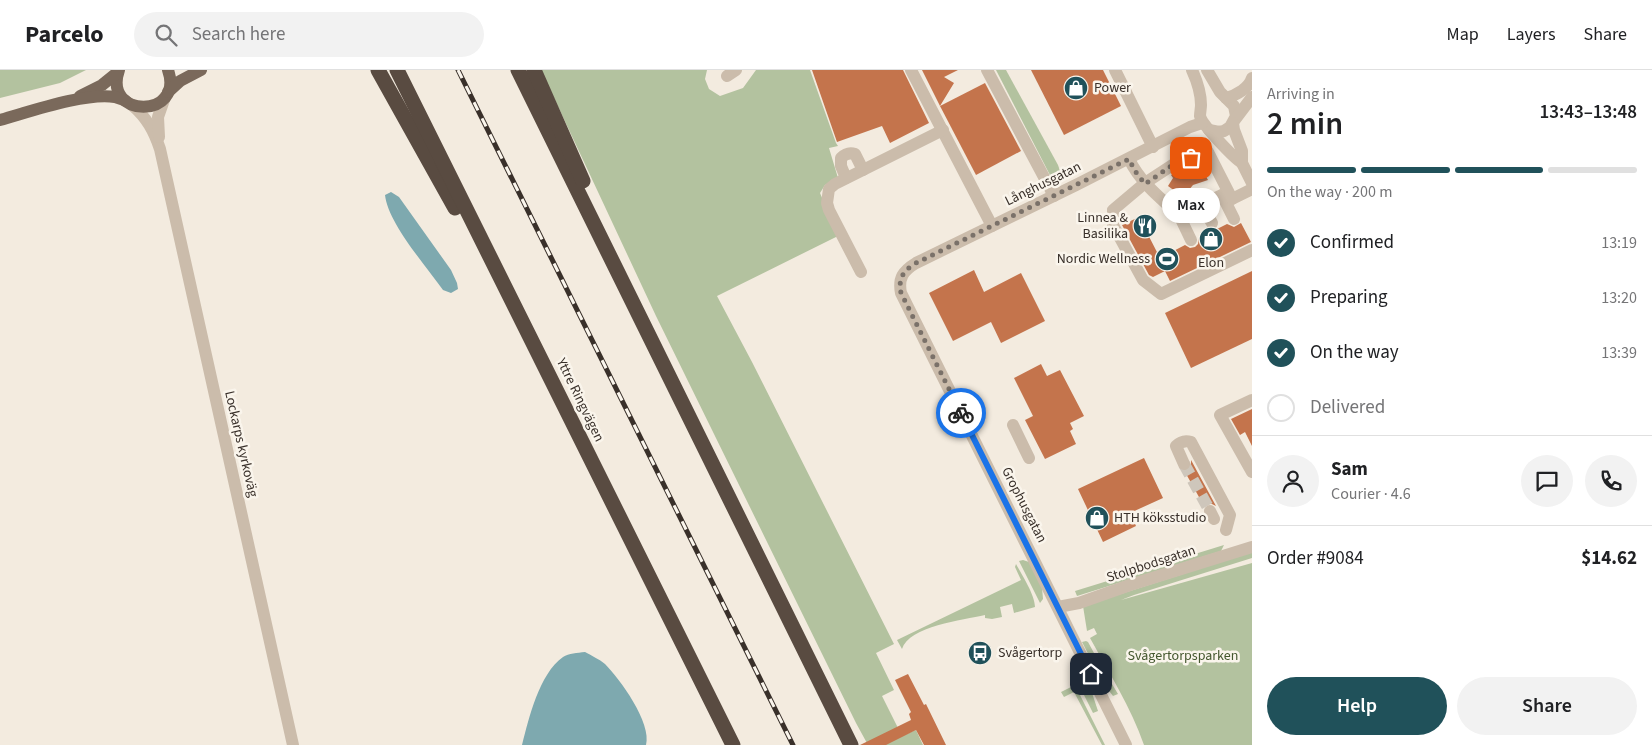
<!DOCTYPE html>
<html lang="en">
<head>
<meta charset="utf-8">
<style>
	body { margin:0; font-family:"Source Sans 3",sans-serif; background:#f2f2f2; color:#202124; height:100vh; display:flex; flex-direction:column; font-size:19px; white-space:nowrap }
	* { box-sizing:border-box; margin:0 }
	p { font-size:16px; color:#757577 }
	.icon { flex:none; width:28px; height:28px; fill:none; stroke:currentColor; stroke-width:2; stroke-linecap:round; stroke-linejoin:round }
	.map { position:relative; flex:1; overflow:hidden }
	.drawer { display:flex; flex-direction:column; background:#fff; width:400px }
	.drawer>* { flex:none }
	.pin { position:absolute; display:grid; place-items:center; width:42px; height:42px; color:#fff; margin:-21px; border-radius:10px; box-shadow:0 2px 8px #0006 }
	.courier { position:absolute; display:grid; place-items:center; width:50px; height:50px; margin:-25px; border:4px solid #1a73e8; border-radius:50%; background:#fff; color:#222; box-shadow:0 1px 6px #0007 }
	.bubble { position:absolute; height:35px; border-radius:18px; background:#fff; box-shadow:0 2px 8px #0003; font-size:16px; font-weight:600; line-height:35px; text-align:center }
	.summary em { font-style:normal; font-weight:600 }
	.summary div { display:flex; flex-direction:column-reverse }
	.summary { display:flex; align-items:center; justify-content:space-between; height:85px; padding:0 15px }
	h1 { font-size:32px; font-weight:600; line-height:38px }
	.bar { display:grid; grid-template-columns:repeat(4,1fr); gap:8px 5px; align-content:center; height:60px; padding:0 15px }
	.bar i { height:6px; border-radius:4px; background:#e0e0e0 }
	.bar .on { background:#20515a }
	.bar p { grid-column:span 4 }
	.line { display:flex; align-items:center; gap:12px; padding:0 15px; border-top:1px solid #e0e0e0 }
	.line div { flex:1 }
	.round { display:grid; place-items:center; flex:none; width:52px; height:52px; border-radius:26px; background:#f2f2f2 }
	ol { padding:0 15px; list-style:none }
	li { display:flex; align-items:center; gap:15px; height:55px }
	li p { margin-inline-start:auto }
	li .icon { padding:5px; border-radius:50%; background:#20515a; color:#fff; stroke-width:4 }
	li:last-child { color:#757577 }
	li i { width:28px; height:28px; border:2px solid #e0e0e0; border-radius:50% }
	.button { display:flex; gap:10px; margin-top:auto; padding:10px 15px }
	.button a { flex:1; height:58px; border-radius:30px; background:#20515a; color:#fff; font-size:20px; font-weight:600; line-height:58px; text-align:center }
	.button a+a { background:#f2f2f2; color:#202124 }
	header { display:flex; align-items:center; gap:30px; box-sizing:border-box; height:70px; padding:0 25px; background:#fff; border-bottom:1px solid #e0e0e0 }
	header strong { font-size:24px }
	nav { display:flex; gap:28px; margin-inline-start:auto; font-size:18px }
	.search { width:350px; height:45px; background:#f2f2f2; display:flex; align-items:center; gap:12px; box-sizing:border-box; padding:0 18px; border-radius:28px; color:#757577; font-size:19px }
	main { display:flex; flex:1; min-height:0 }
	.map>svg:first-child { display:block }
</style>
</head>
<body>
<header>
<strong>Parcelo</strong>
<div class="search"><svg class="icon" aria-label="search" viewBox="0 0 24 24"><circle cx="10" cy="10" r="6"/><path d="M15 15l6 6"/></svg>Search here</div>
<nav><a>Map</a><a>Layers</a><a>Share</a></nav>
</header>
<main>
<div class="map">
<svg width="1252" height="675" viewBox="0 0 1252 675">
	<rect width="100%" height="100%" fill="#f3ebdf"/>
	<g fill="#b3c29f">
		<path d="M0,0h86l-26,13 -60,15z"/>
		<path d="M541,0h166l-2,9 4,10 11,7 23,-8 13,-18h54l26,73 2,3 -9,2 9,30 -13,7 -5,8 17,41 -1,3 -119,59 35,66 142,282 -18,9 18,37 -12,6 20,40 14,-6 7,15h-55l-12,-22 -200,-407z"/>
		<path d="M996,0h10l52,95 2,6 -1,4 -7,4z"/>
		<path d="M1224,475l-3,6 -144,45 -2,-5z"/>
		<path d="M1252,482v6l-118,37 -13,5 131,-37v182h-108c-13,-38 -35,-72 -54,-107l7,-4 -3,-6 -7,3 -4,-25z"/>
		<path d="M1023,490l6,2 13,26 1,11 -3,4 -21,-42z"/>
		<path d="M1016,494c6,11 19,31 19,43l-21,6 -2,-9 -12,3 2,10 -10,2 -7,-1v-3c-22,5 -76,11 -83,34l-5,-9 124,-60 -6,-13z"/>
		<path d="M1086,571l2,1 12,22 18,30 -5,2 -10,-13 -21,-41z"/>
		<path d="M1085,611l4,3 9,27 -5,2 -15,-30z"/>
		<path d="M1075,615l30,60h-3l-28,-53 -10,5 -3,-5z"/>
	</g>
	<g fill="#7ea9af">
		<path d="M391,122l8,5 52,73 6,13 1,6 -7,4 -8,-3c-17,-24 -55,-67 -58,-95z"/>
		<path d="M585,582c7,4 14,7 20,12 15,15 47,59 41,81h-124c7,-27 17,-71 41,-88 6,-4 14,-4 22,-5z"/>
	</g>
	<g fill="#c4744c">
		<path d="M812,0h91l26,53 -39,20 -8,-17 -45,16z"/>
		<path d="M922,0h36l-14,7 10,6 -14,23z"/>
		<path d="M1031,0h72l18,36 -57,29z"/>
		<path d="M985,13l36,68 -45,24 -36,-69z"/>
		<path d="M1199,94l9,16 -15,5 -10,12 -15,-11 5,-8 -2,-3 7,-4z"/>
		<path d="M1139,147l21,41 25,-13 5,3 5,-1 3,-3 1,-6 28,-14 7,3 7,-4 10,19 -81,39 -5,-10 -12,6 -4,-2 -27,-50z"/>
		<path d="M974,200l10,22 37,-19 24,48 -44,22 -10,-21 -38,19 -24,-48z"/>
		<path d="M1252,201v68l-61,29 -26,-55z"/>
		<path d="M1041,294l6,12 13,-6 24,46 -14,7 3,6 -3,2 6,13 -31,15 -20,-39 8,-4 -19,-38z"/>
		<path d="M1252,339v37l-7,-14 -5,3 -9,-16z"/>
		<path d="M1144,388l19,40 -33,15 6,13 -33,16 -25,-53z"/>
		<path d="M1191,390l25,46 -6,-3 -6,3 -19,-34 6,-4z"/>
		<path d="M908,604l16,31 2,-1 20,41h-22l-8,-15 -30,15h-26l51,-25 -2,-6 2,-2 -16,-32z"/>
	</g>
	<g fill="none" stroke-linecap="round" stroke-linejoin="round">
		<path stroke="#cec6bb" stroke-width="12" stroke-dasharray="12 6" stroke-linecap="butt" d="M1184,394l26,47"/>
		<g stroke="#cbbcab" stroke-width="12">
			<path d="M911,0l81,156"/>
			<path d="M987,0l67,126"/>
			<path d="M1115,0l38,77"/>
			<path d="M1192,0c5,11 9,22 9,35 0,3 -1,8 -1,11 2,9 34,42 42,47"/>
			<path d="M1207,0l13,22 14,14 2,10 -6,11 -6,4 -5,1 -10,-2"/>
			<path d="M727,6l9,-6"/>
			<path d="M1226,28c11,-3 23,-10 26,-20"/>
			<path d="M132,35c15,13 22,26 28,44l133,596"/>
			<path d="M1234,51l18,-24"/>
			<path d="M1233,53l1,7 8,21v12l10,20"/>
			<path d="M159,67l-1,-20 7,-20"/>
			<path d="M1129,89c11,23 31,39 50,56l43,-20 10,4 20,-10"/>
			<path d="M846,108l-5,-12v-8c4,-4 8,-6 14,-4l8,16"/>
			<path d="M1222,125l12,24"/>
			<path d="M1232,129l-24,-47 -34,12 -29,19 -32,27v15l30,55 18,14 91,-44"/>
			<path d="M1201,135l11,18"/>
			<path d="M1179,145l12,25"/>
			<path d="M861,202l-32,-62 -2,-7 2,-14 6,-5 108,-54"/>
			<path d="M1252,330l-32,15 32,57"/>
			<path d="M1013,355l16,33"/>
			<path d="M1184,394l-8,-18c4,-4 9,-6 15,-4l39,73 -4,15"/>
			<path d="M1210,441l4,8"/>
			<path d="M1058,537l21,-4 51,-18 122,-38"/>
			<path d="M1126,675l-225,-452c-3,-15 2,-22 15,-30l160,-78 114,-58 12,-4"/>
		</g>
		<g stroke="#7a695b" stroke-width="12">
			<path d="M119,0c-17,49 66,49 49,0"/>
			<path d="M168,22l12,-11 21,-11"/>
			<path d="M80,26l22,-11 16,-13"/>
			<path d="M0,50c29,-8 86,-28 115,-23 3,1 7,2 11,4"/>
		</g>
		<g stroke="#594b41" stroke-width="15">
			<path d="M378,0l77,138"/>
			<path d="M397,0l336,675"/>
			<path d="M518,0l333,675"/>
			<path d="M534,0l49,111"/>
		</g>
		<g stroke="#39302a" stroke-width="5">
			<path id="rail" d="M458,0l335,675"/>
		</g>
		<use href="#rail" stroke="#faf5ec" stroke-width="3" stroke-dasharray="9" stroke-linecap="butt"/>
	</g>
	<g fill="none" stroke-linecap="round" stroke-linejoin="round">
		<path stroke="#7a7169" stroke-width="5" stroke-dasharray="0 9" d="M961,343l-60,-120c-3,-15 2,-22 15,-30l213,-104 6,12 10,13 29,-20 17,-6"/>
		<path stroke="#1a73e8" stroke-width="6" d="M961,343l130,261"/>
	</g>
	<defs>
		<g id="shop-disc" transform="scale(1.25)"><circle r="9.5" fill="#20515a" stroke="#faf5ec"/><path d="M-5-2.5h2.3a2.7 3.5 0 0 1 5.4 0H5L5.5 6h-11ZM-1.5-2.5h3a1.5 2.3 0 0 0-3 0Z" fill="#fff"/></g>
		<g id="restaurant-disc" transform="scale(1.25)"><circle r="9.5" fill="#20515a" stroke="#faf5ec"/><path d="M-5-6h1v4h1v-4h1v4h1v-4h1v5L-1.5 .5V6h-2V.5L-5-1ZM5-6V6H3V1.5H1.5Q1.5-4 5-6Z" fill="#fff"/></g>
		<g id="stadium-disc" transform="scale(1.25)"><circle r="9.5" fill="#20515a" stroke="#faf5ec"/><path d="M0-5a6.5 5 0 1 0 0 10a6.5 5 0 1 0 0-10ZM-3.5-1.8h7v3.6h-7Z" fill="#fff"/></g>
		<g id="bus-disc" transform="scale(1.25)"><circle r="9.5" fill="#20515a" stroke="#faf5ec"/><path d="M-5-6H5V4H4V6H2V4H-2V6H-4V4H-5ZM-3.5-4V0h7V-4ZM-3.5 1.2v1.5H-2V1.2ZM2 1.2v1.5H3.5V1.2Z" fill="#fff"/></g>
	</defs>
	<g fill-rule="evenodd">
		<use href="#shop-disc" x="1076" y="18"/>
		<use href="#restaurant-disc" x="1145" y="156"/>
		<use href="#shop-disc" x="1211" y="169"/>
		<use href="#stadium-disc" x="1167" y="189"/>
		<use href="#shop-disc" x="1097" y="448"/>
		<use href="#bus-disc" x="980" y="583"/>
	</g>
	<g text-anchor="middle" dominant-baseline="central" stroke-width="5" stroke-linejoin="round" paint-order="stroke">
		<g font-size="14" fill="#39302a" stroke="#faf5ec" text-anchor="start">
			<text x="1094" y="18">Power</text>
			<text x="1128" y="148" text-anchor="end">Linnea &amp;<tspan x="1128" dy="16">Basilika</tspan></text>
			<text x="1150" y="189" text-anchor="end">Nordic Wellness</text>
			<text x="1211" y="193" text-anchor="middle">Elon</text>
			<text x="1114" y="448">HTH köksstudio</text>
			<text x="998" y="583">Svågertorp</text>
		</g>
		<g font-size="14" fill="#39302a" stroke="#faf5ec">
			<text transform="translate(1043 114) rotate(-26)">Långhusgatan</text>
			<text transform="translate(580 330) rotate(64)">Yttre Ringvägen</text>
			<text transform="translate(241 374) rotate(77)">Lockarps kyrkoväg</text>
			<text transform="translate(1024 435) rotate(63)">Grophusgatan</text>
			<text transform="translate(1151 494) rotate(-18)">Stolpbodsgatan</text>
		</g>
		<g font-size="14" fill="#44572e" stroke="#faf5ec">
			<text x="1183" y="586">Svågertorpsparken</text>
		</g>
	</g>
</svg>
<div class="pin" style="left:1191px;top:88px;background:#ea580c"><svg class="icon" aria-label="bag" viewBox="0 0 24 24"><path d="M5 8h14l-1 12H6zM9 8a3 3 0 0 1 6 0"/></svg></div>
<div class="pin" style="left:1091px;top:604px;background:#1f2937"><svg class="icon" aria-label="home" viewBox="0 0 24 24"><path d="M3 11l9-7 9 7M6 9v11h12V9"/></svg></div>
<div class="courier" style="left:961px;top:343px"><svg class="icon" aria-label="bike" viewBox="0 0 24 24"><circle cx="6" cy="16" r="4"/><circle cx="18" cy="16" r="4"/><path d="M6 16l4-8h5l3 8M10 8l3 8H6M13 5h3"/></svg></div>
<div class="bubble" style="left:1162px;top:118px;width:58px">Max</div>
</div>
<section class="drawer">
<div class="summary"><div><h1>2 min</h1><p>Arriving in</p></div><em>13:43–13:48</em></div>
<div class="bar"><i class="on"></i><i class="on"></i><i class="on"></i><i></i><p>On the way · 200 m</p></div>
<ol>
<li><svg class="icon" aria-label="check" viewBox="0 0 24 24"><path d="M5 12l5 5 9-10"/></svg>Confirmed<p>13:19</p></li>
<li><svg class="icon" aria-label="check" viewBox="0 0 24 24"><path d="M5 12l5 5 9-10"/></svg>Preparing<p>13:20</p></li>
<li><svg class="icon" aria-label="check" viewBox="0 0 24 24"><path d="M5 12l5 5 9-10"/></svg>On the way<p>13:39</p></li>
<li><i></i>Delivered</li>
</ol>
<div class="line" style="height:90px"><a class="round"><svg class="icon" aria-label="person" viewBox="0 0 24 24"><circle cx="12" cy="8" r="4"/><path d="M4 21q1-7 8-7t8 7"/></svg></a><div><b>Sam</b><p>Courier · 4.6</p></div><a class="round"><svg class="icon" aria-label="chat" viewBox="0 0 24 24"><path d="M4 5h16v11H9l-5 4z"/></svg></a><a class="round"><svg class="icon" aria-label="phone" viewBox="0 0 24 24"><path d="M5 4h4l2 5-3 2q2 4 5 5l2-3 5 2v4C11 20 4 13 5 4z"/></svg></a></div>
<div class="line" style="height:65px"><div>Order #9084</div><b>$14.62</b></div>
<div class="button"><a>Help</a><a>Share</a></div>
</section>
</main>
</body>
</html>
